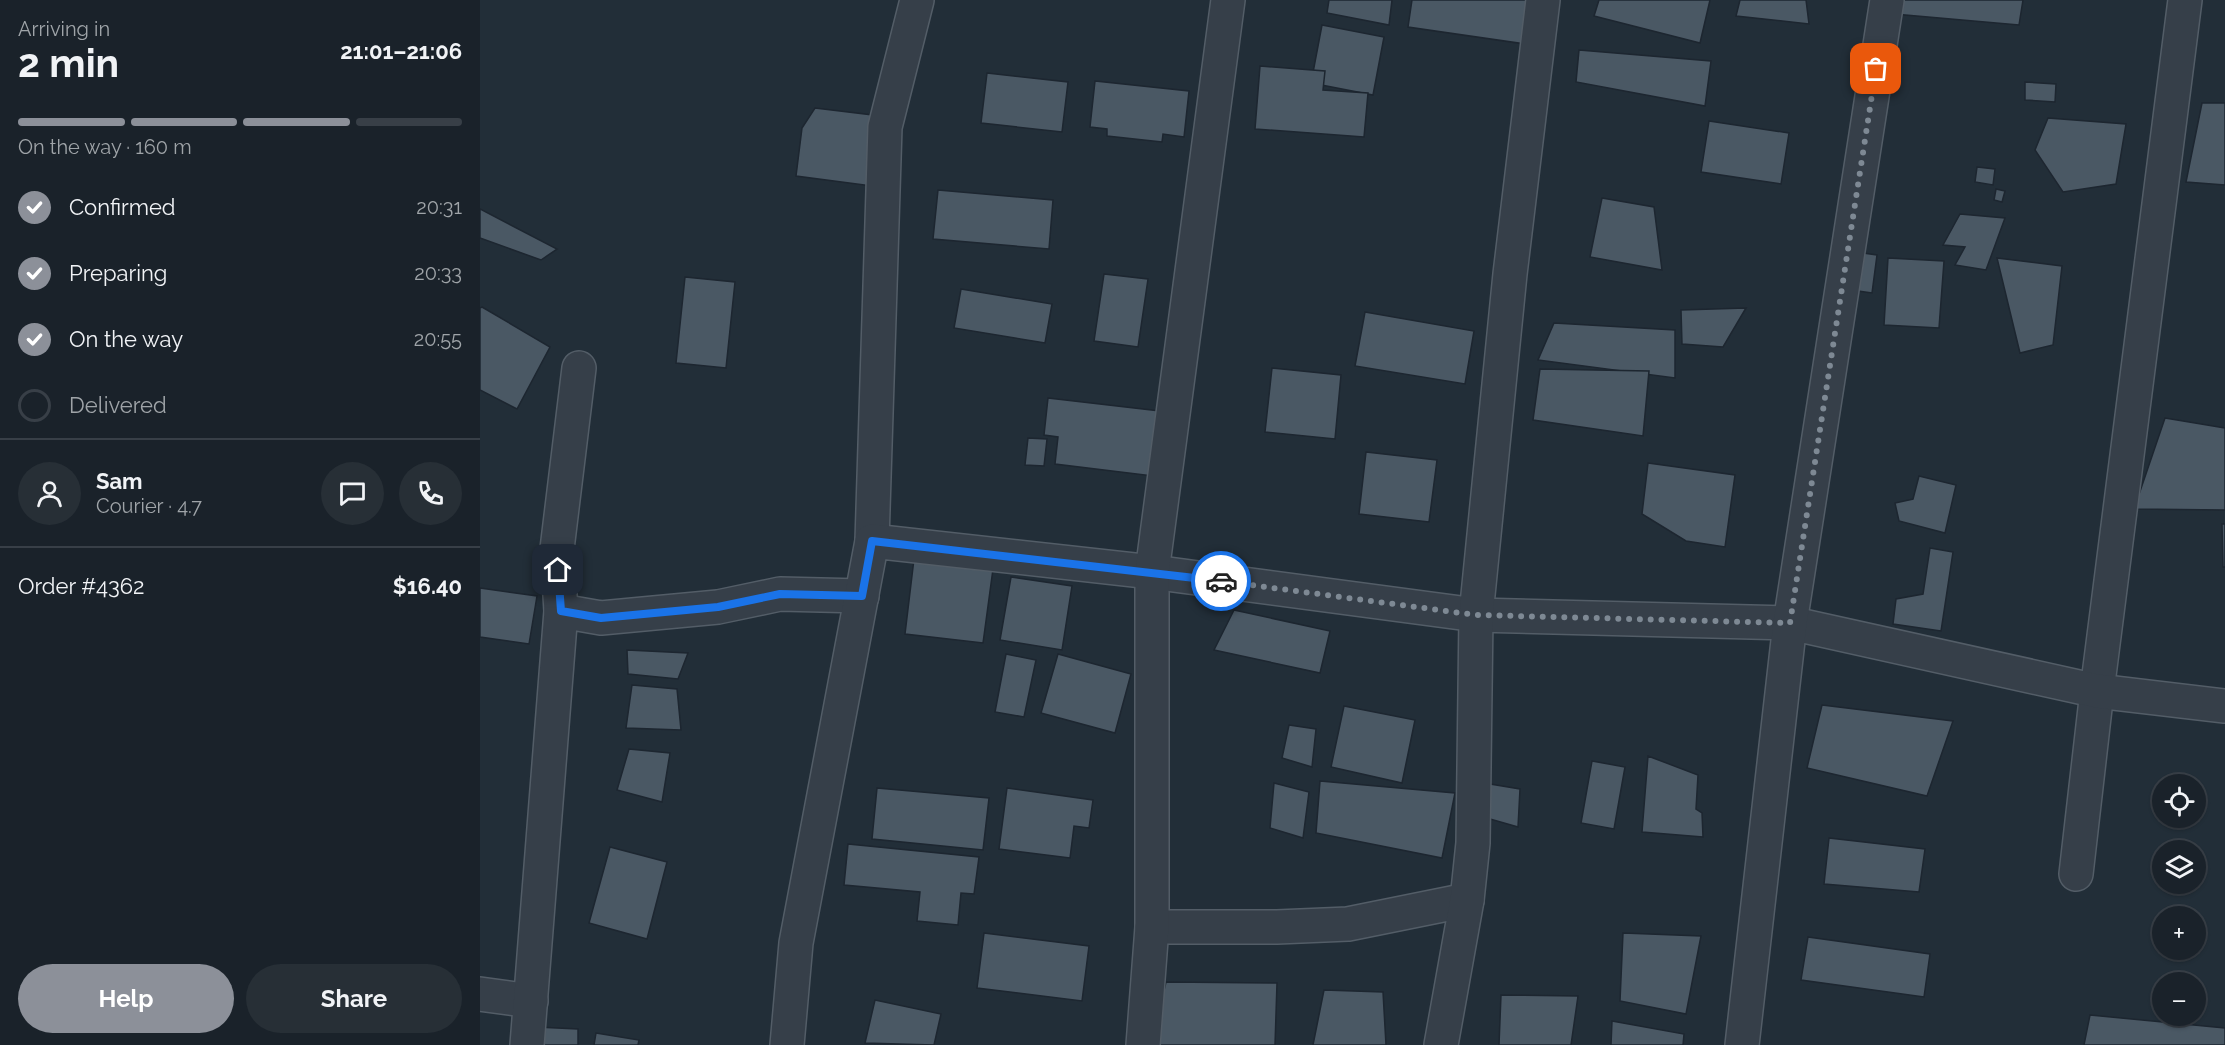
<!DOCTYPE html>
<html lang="en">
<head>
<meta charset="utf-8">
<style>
	body { margin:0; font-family:Raleway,sans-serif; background:#272f36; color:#f1f3f6; height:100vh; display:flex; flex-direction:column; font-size:22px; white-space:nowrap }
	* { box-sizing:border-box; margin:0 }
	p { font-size:20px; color:#9fa4a8 }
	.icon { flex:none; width:33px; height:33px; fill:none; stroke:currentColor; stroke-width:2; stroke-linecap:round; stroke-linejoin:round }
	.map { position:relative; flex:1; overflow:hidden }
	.side { display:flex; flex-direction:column; background:#1a222a; width:480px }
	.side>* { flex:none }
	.tools { position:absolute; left:1672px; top:774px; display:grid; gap:12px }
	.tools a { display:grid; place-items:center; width:54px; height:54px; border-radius:50%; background:#1a222a; box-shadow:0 2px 4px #0004,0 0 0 2px #383f47; font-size:30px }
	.pin { position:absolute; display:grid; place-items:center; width:51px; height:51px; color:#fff; margin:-26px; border-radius:12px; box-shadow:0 3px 9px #0006 }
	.courier { position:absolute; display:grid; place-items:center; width:60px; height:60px; margin:-30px; border:4px solid #1a73e8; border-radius:50%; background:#fff; color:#222; box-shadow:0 2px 8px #0007 }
	.headline em { font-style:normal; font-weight:700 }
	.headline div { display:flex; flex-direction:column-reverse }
	.headline { display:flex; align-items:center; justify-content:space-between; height:102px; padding:0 18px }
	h1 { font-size:39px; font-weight:700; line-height:45px }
	.bar { display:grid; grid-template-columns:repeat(4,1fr); gap:9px 6px; align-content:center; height:72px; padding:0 18px }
	.bar i { height:8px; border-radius:4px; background:#383f47 }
	.bar .current { background:#8c9099 }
	.bar p { grid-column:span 4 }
	.line { display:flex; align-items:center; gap:15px; padding:0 18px; border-top:2px solid #383f47 }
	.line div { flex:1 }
	.round { display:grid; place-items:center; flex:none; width:63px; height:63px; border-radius:32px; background:#272f36 }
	ol { padding:0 18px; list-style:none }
	li { display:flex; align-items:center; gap:18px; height:66px }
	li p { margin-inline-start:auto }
	li .icon { padding:6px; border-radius:50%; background:#8c9099; color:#fff; stroke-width:4 }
	li:last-child { color:#9fa4a8 }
	li i { width:33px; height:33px; border:3px solid #383f47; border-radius:50% }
	.cta { display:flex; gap:12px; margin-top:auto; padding:12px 18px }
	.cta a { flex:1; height:69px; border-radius:36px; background:#8c9099; color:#fff; font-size:24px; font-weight:700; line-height:69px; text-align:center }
	.cta a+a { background:#272f36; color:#f1f3f6 }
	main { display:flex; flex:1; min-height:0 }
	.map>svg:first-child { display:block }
</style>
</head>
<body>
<main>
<section class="side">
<div class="headline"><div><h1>2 min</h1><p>Arriving in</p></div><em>21:01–21:06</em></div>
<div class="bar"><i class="current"></i><i class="current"></i><i class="current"></i><i></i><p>On the way · 160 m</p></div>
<ol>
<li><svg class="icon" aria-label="check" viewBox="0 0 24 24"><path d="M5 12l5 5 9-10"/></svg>Confirmed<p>20:31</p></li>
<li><svg class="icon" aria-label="check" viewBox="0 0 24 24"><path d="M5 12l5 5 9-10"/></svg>Preparing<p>20:33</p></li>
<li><svg class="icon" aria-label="check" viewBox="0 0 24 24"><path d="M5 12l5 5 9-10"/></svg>On the way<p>20:55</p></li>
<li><i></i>Delivered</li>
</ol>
<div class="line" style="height:108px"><a class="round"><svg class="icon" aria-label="person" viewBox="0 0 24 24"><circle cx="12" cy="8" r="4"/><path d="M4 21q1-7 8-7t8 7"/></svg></a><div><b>Sam</b><p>Courier · 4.7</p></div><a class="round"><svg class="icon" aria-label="chat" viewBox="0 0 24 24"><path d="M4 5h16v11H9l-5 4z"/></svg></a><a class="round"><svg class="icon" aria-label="phone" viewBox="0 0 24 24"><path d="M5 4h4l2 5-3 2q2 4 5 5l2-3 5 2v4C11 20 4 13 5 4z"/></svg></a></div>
<div class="line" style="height:78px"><div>Order #4362</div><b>$16.40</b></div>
<div class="cta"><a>Help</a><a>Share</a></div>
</section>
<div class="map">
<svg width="1745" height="1045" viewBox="0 0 1745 1045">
	<rect width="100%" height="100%" fill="#222e38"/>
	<g fill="#4a5864" stroke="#1d2630" stroke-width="1.5">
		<path d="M849,0h63l-3,25 -62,-12z"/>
		<path d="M932,0h126l-6,45 -124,-18z"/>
		<path d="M1119,0h111l-10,43 -106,-27z"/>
		<path d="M1260,0h66l3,24 -73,-8z"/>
		<path d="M1420,0h123l-4,25 -125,-11z"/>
		<path d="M842,25l62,12 -11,58 -62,-12z"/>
		<path d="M1099,50l132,11 -6,45 -129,-24z"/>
		<path d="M780,66l65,5 -2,19 45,3 -4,44 -109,-8z"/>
		<path d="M507,73l81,9 -6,50 -81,-9z"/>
		<path d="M615,81l94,10 -5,46 -21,-3 -1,8 -55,-6v-7l-17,-2z"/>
		<path d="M1545,82l31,2 -1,18 -30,-2z"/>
		<path d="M1722,103h23v82l-39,-3z"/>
		<path d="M335,108l66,8 -9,70 -76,-10 6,-48z"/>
		<path d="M1568,118l78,6 -10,60 -53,8 -28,-42z"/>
		<path d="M1229,121l80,12 -8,51 -80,-12z"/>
		<path d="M1497,167l18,2 -2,16 -18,-3z"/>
		<path d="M1516,189l9,2 -3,11 -8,-2z"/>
		<path d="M458,190l115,10 -4,49 -116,-10z"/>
		<path d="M1122,198l52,9 8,63 -72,-13z"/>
		<path d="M0,209l77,40 -16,11 -61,-22z"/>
		<path d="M1480,214l45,4 -19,52 -31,-5 10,-18 -22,-2z"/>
		<path d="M1383,253l14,2 -5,38 -14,-2z"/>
		<path d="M1408,258l56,3 -5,67 -55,-3z"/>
		<path d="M1517,258l65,8 -9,79 -33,8z"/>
		<path d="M624,274l44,5 -10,68 -44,-6z"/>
		<path d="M205,277l50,5 -9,86 -50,-5z"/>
		<path d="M481,289l91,15 -7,39 -91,-15z"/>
		<path d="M2,307l68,40 -33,62 -37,-19v-82z"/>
		<path d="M1266,308l-23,39 -41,-3 -1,-34z"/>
		<path d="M885,312l109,19 -9,53 -110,-18z"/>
		<path d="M1074,323l121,7v48l-137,-18z"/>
		<path d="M792,368l69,7 -6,64 -70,-7z"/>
		<path d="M1060,369l109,2 -6,65 -110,-16z"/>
		<path d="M568,398l112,13 -7,65 -98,-12 3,-27 -14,-2z"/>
		<path d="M1685,418l60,10v82l-91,-1z"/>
		<path d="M548,438l19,1 -3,27 -19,-1z"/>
		<path d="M886,452l71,8 -8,62 -70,-8z"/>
		<path d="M1168,463l87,12 -10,72 -39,-6 -44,-27z"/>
		<path d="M1439,476l37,9 -11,48 -46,-12 -4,-18 18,-4z"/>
		<path d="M1742,524h3v43h-2z"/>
		<path d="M1450,548l23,4 -12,79 -48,-7 3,-25 27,-5z"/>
		<path d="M434,559l79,10 -10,74 -78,-9z"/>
		<path d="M531,577l61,9 -10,64 -62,-10z"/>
		<path d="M0,588l57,8 -8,48 -49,-7z"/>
		<path d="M754,610l96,21 -10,42 -106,-23z"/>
		<path d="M147,650l61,3 -10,26 -50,-5z"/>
		<path d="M526,654l30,6 -12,57 -29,-5z"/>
		<path d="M578,654l73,20 -16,59 -74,-20z"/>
		<path d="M152,685l45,4 4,41 -55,-2z"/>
		<path d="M1342,705l131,16 -26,75 -120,-28z"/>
		<path d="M864,706l71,14 -13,63 -71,-16z"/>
		<path d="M809,725l27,4 -4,38 -30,-9z"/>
		<path d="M149,749l41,4 -8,49 -45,-12z"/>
		<path d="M1168,756l50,19 -2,34 6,4 1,24 -61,-5z"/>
		<path d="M1112,761l33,6 -11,62 -33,-6z"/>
		<path d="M840,781l135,12 -13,65 -126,-25z"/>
		<path d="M794,783l35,9 -6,46 -33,-10z"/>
		<path d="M1004,783l36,6 -2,38 -35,-10z"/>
		<path d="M397,788l112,10 -6,52 -111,-11z"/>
		<path d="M527,788l86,12 -4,28 -15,-2 -4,32 -71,-9z"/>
		<path d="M1349,838l96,11 -6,43 -95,-8z"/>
		<path d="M368,844l131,13 -5,37 -13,-1 -3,32 -41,-4 3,-29 -76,-7z"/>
		<path d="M130,847l57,15 -20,77 -58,-16z"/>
		<path d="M504,933l105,13 -7,55 -105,-13z"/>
		<path d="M1143,933l78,3 -15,78 -66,-13z"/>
		<path d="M1328,937l122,17 -6,43 -123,-17z"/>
		<path d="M686,982l111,1 -2,62h-124z"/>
		<path d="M844,990l59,2 3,53h-73z"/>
		<path d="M1021,995l77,1 -7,49h-72z"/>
		<path d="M395,1000l66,14 -7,31 -69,-2z"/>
		<path d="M1610,1015l135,13v17h-141z"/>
		<path d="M1132,1021l72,13 -1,11h-72z"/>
		<path d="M56,1027l42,2v16h-43z"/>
		<path d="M116,1033l43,7 -1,5h-44z"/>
	</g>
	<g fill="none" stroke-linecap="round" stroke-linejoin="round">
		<g stroke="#535d67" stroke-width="36">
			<g id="minor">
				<path d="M392,541l13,-414 32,-127"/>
				<path d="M81,611l-4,-62 22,-181"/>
				<path d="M1596,874l21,-183 88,-691"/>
				<path d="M672,927h125l71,-3 119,-24"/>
				<path d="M0,994l51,7"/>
				<path d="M47,1045l34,-434 40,7 117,-11 62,-13 82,2"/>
				<path d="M307,1045l9,-102 76,-402 280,31 324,43 314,8 307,68 128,15"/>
				<path d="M663,1045l9,-118v-355l76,-572"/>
				<path d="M961,1045l26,-145 6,-57 3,-228 34,-341 33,-274"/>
				<path d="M1262,1045l48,-422 97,-623"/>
			</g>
		</g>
		<use href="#minor" stroke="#363f49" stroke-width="33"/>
	</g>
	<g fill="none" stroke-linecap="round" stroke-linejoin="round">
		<path stroke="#7e8994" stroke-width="6" stroke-dasharray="0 10.8" d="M741,581l255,34 314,8 86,-554"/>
		<path stroke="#1a73e8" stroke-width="8" d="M78,570l3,41 40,7 117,-11 62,-13 82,2 10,-55 349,40"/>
	</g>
</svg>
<div class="tools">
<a><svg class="icon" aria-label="locate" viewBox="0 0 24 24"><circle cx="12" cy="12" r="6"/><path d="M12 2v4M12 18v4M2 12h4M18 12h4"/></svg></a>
<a><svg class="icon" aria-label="layers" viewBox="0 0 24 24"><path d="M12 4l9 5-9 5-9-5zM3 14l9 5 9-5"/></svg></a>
<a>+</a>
<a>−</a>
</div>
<div class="pin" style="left:1396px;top:69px;background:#ea580c"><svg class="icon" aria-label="bag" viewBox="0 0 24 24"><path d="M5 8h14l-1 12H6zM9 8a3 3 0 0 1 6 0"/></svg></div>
<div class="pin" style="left:78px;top:570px;background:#1f2937"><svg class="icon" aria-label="home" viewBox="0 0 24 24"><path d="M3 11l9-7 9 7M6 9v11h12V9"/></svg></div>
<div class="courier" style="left:741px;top:581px"><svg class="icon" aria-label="car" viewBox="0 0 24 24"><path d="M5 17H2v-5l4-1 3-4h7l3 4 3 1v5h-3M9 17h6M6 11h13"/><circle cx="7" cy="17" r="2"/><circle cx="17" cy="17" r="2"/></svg></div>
</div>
</main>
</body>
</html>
